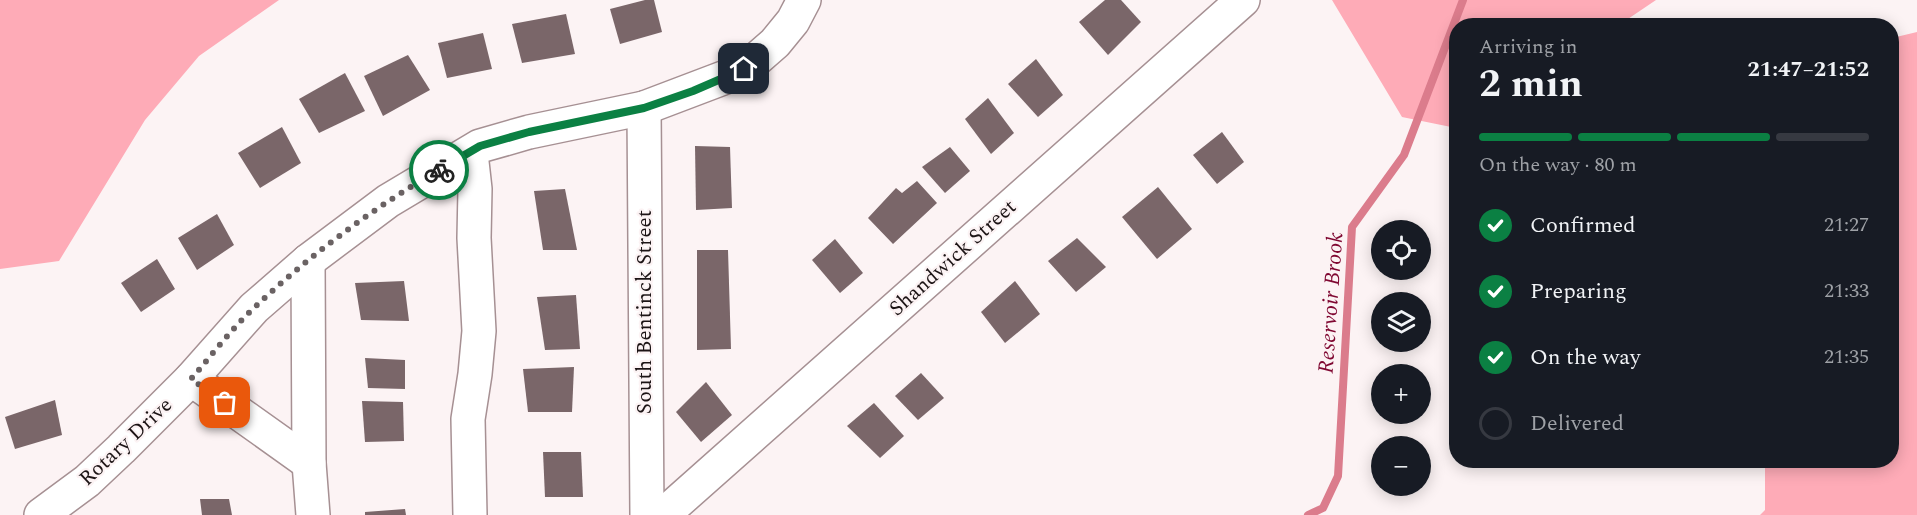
<!DOCTYPE html>
<html lang="en">
<head>
<meta charset="utf-8">
<style>
	body { margin:0; font-family:Spectral,serif; background:#242831; color:#f1f3f6; height:100vh; display:flex; flex-direction:column; font-size:22px; white-space:nowrap }
	* { box-sizing:border-box; margin:0 }
	p { font-size:20px; color:#9ea1a6 }
	.icon { flex:none; width:33px; height:33px; fill:none; stroke:currentColor; stroke-width:2; stroke-linecap:round; stroke-linejoin:round }
	.map { position:relative; flex:1; overflow:hidden }
	.details { position:absolute; left:1449px; top:18px; width:450px; height:450px; display:flex; flex-direction:column; background:#171b24; border-radius:24px; box-shadow:0 3px 15px #0003 }
	.details>* { flex:none }
	.fabs { position:absolute; left:1371px; top:220px; display:grid; gap:12px }
	.fabs a { display:grid; place-items:center; width:60px; height:60px; border-radius:50%; background:#171b24; box-shadow:0 3px 15px #0003; font-size:30px }
	.pin { position:absolute; display:grid; place-items:center; width:51px; height:51px; color:#fff; margin:-26px; border-radius:12px; box-shadow:0 3px 9px #0006 }
	.courier { position:absolute; display:grid; place-items:center; width:60px; height:60px; margin:-30px; border:4px solid #0b8043; border-radius:50%; background:#fff; color:#222; box-shadow:0 2px 8px #0007 }
	.overview em { font-style:normal; font-weight:700 }
	.overview div { display:flex; flex-direction:column-reverse }
	.overview { display:flex; align-items:center; justify-content:space-between; height:102px; padding:0 30px }
	h1 { font-size:39px; font-weight:700; line-height:45px }
	.bar { display:grid; grid-template-columns:repeat(4,1fr); gap:9px 6px; align-content:center; height:72px; padding:0 30px }
	.bar i { height:8px; border-radius:4px; background:#363941 }
	.bar .selected { background:#0b8043 }
	.bar p { grid-column:span 4 }
	ol { padding:0 30px; list-style:none }
	li { display:flex; align-items:center; gap:18px; height:66px }
	li p { margin-inline-start:auto }
	li .icon { padding:6px; border-radius:50%; background:#0b8043; color:#fff; stroke-width:4 }
	li:last-child { color:#9ea1a6 }
	li i { width:33px; height:33px; border:3px solid #363941; border-radius:50% }
	.map>svg:first-child { display:block }
</style>
</head>
<body>
<div class="map">
<svg width="1917" height="515" viewBox="0 0 1917 515">
	<rect width="100%" height="100%" fill="#fcf3f4"/>
	<g fill="#feabb7">
		<path d="M0,0h279l-80,56 -54,64 -86,141 -59,8z"/>
		<path d="M1332,0h324l-37,25 -163,1v102l-54,-11z"/>
		<path d="M1917,32v483h-157l5,-5v-49l127,-1v-422z"/>
	</g>
	<g fill="none" stroke-linecap="round" stroke-linejoin="round">
		<path stroke="#db7c8c" stroke-width="8" d="M1308,515l15,-7 15,-32 14,-249 52,-72 59,-155"/>
	</g>
	<g fill="#7a6669">
		<path d="M645,0h9l8,32 -42,12 -10,-35z"/>
		<path d="M1105,0h16l20,22 -33,33 -29,-33z"/>
		<path d="M566,14l9,40 -53,9 -10,-39z"/>
		<path d="M483,33l9,36 -45,9 -9,-35z"/>
		<path d="M408,55l22,35 -47,26 -19,-40z"/>
		<path d="M1036,59l27,36 -25,22 -30,-33z"/>
		<path d="M345,73l20,38 -46,22 -20,-34z"/>
		<path d="M988,98l26,35 -23,21 -26,-35z"/>
		<path d="M282,127l19,36 -41,25 -22,-35z"/>
		<path d="M1222,132l22,30 -27,22 -24,-29z"/>
		<path d="M695,146l35,1 2,61 -36,2z"/>
		<path d="M950,147l20,24 -25,22 -23,-26z"/>
		<path d="M917,181l20,22 -44,41 -25,-26 28,-30 6,5z"/>
		<path d="M1158,187l34,42 -35,30 -35,-42z"/>
		<path d="M565,189l12,61h-34l-9,-59z"/>
		<path d="M217,214l17,31 -37,25 -19,-32z"/>
		<path d="M1077,238l29,29 -30,25 -28,-31z"/>
		<path d="M835,239l28,34 -23,20 -28,-33z"/>
		<path d="M697,250h31l3,99 -34,1z"/>
		<path d="M157,259l18,30 -34,23 -20,-29z"/>
		<path d="M404,281l5,40 -48,-1 -6,-37z"/>
		<path d="M1015,281l25,33 -35,29 -24,-31z"/>
		<path d="M576,295l4,54 -35,1 -8,-53z"/>
		<path d="M365,358l40,2v29l-37,-1z"/>
		<path d="M574,367l-2,45h-44l-5,-43z"/>
		<path d="M921,373l23,25 -26,22 -23,-24z"/>
		<path d="M706,382l26,33 -31,27 -25,-30z"/>
		<path d="M55,400l7,35 -47,14 -10,-32z"/>
		<path d="M362,401l41,1 1,39 -39,1z"/>
		<path d="M874,403l30,33 -24,22 -33,-32z"/>
		<path d="M543,452h38l2,45h-38z"/>
		<path d="M200,499h29l3,16h-30z"/>
		<path d="M405,509l1,6h-41v-3z"/>
	</g>
	<g fill="none" stroke-linecap="round" stroke-linejoin="round">
		<g stroke="#a69093" stroke-width="36">
			<g id="minor">
				<path d="M644,108l3,407"/>
				<path d="M308,261l1,202 4,52"/>
				<path d="M191,379l118,84"/>
				<path d="M41,515l46,-34 34,-32 70,-70 63,-71 54,-47 80,-60 92,-55 49,-14 115,-24 87,-33 20,-11 24,-21 18,-22 11,-21"/>
				<path d="M470,515l-2,-96 7,-45 4,-43 -5,-93 1,-49 -4,-36"/>
				<path d="M663,515l580,-515"/>
			</g>
		</g>
		<use href="#minor" stroke="#fff" stroke-width="33"/>
	</g>
	<g fill="none" stroke-linecap="round" stroke-linejoin="round">
		<path stroke="#6a6263" stroke-width="6" stroke-dasharray="0 10.8" d="M225,403l-34,-24c21,-24 41,-51 64,-72 55,-52 118,-99 184,-137"/>
		<path stroke="#0b8043" stroke-width="8" d="M439,170l41,-24 49,-14 115,-24 49,-17 51,-22"/>
	</g>
	<g text-anchor="middle" dominant-baseline="central" stroke-width="4.5" stroke-linejoin="round" paint-order="stroke">
		<g font-size="21" fill="#1c1415" stroke="#fcf3f4">
			<text transform="translate(953 258) rotate(-42)">Shandwick Street</text>
			<text transform="translate(645 312) rotate(-90)">South Bentinck Street</text>
			<text transform="translate(126 442) rotate(-43)">Rotary Drive</text>
		</g>
		<g font-size="22" font-style="italic" fill="#7f0731" stroke="#fcf3f4">
			<text transform="translate(1331 303) rotate(-86)">Reservoir Brook</text>
		</g>
	</g>
</svg>
<div class="fabs">
<a><svg class="icon" aria-label="locate" viewBox="0 0 24 24"><circle cx="12" cy="12" r="6"/><path d="M12 2v4M12 18v4M2 12h4M18 12h4"/></svg></a>
<a><svg class="icon" aria-label="layers" viewBox="0 0 24 24"><path d="M12 4l9 5-9 5-9-5zM3 14l9 5 9-5"/></svg></a>
<a>+</a>
<a>−</a>
</div>
<div class="pin" style="left:225px;top:403px;background:#ea580c"><svg class="icon" aria-label="bag" viewBox="0 0 24 24"><path d="M5 8h14l-1 12H6zM9 8a3 3 0 0 1 6 0"/></svg></div>
<div class="pin" style="left:744px;top:69px;background:#1f2937"><svg class="icon" aria-label="home" viewBox="0 0 24 24"><path d="M3 11l9-7 9 7M6 9v11h12V9"/></svg></div>
<div class="courier" style="left:439px;top:170px"><svg class="icon" aria-label="bike" viewBox="0 0 24 24"><circle cx="6" cy="16" r="4"/><circle cx="18" cy="16" r="4"/><path d="M6 16l4-8h5l3 8M10 8l3 8H6M13 5h3"/></svg></div>
<section class="details">
<div class="overview"><div><h1>2 min</h1><p>Arriving in</p></div><em>21:47–21:52</em></div>
<div class="bar"><i class="selected"></i><i class="selected"></i><i class="selected"></i><i></i><p>On the way · 80 m</p></div>
<ol>
<li><svg class="icon" aria-label="check" viewBox="0 0 24 24"><path d="M5 12l5 5 9-10"/></svg>Confirmed<p>21:27</p></li>
<li><svg class="icon" aria-label="check" viewBox="0 0 24 24"><path d="M5 12l5 5 9-10"/></svg>Preparing<p>21:33</p></li>
<li><svg class="icon" aria-label="check" viewBox="0 0 24 24"><path d="M5 12l5 5 9-10"/></svg>On the way<p>21:35</p></li>
<li><i></i>Delivered</li>
</ol>
</section>
</div>
</body>
</html>
